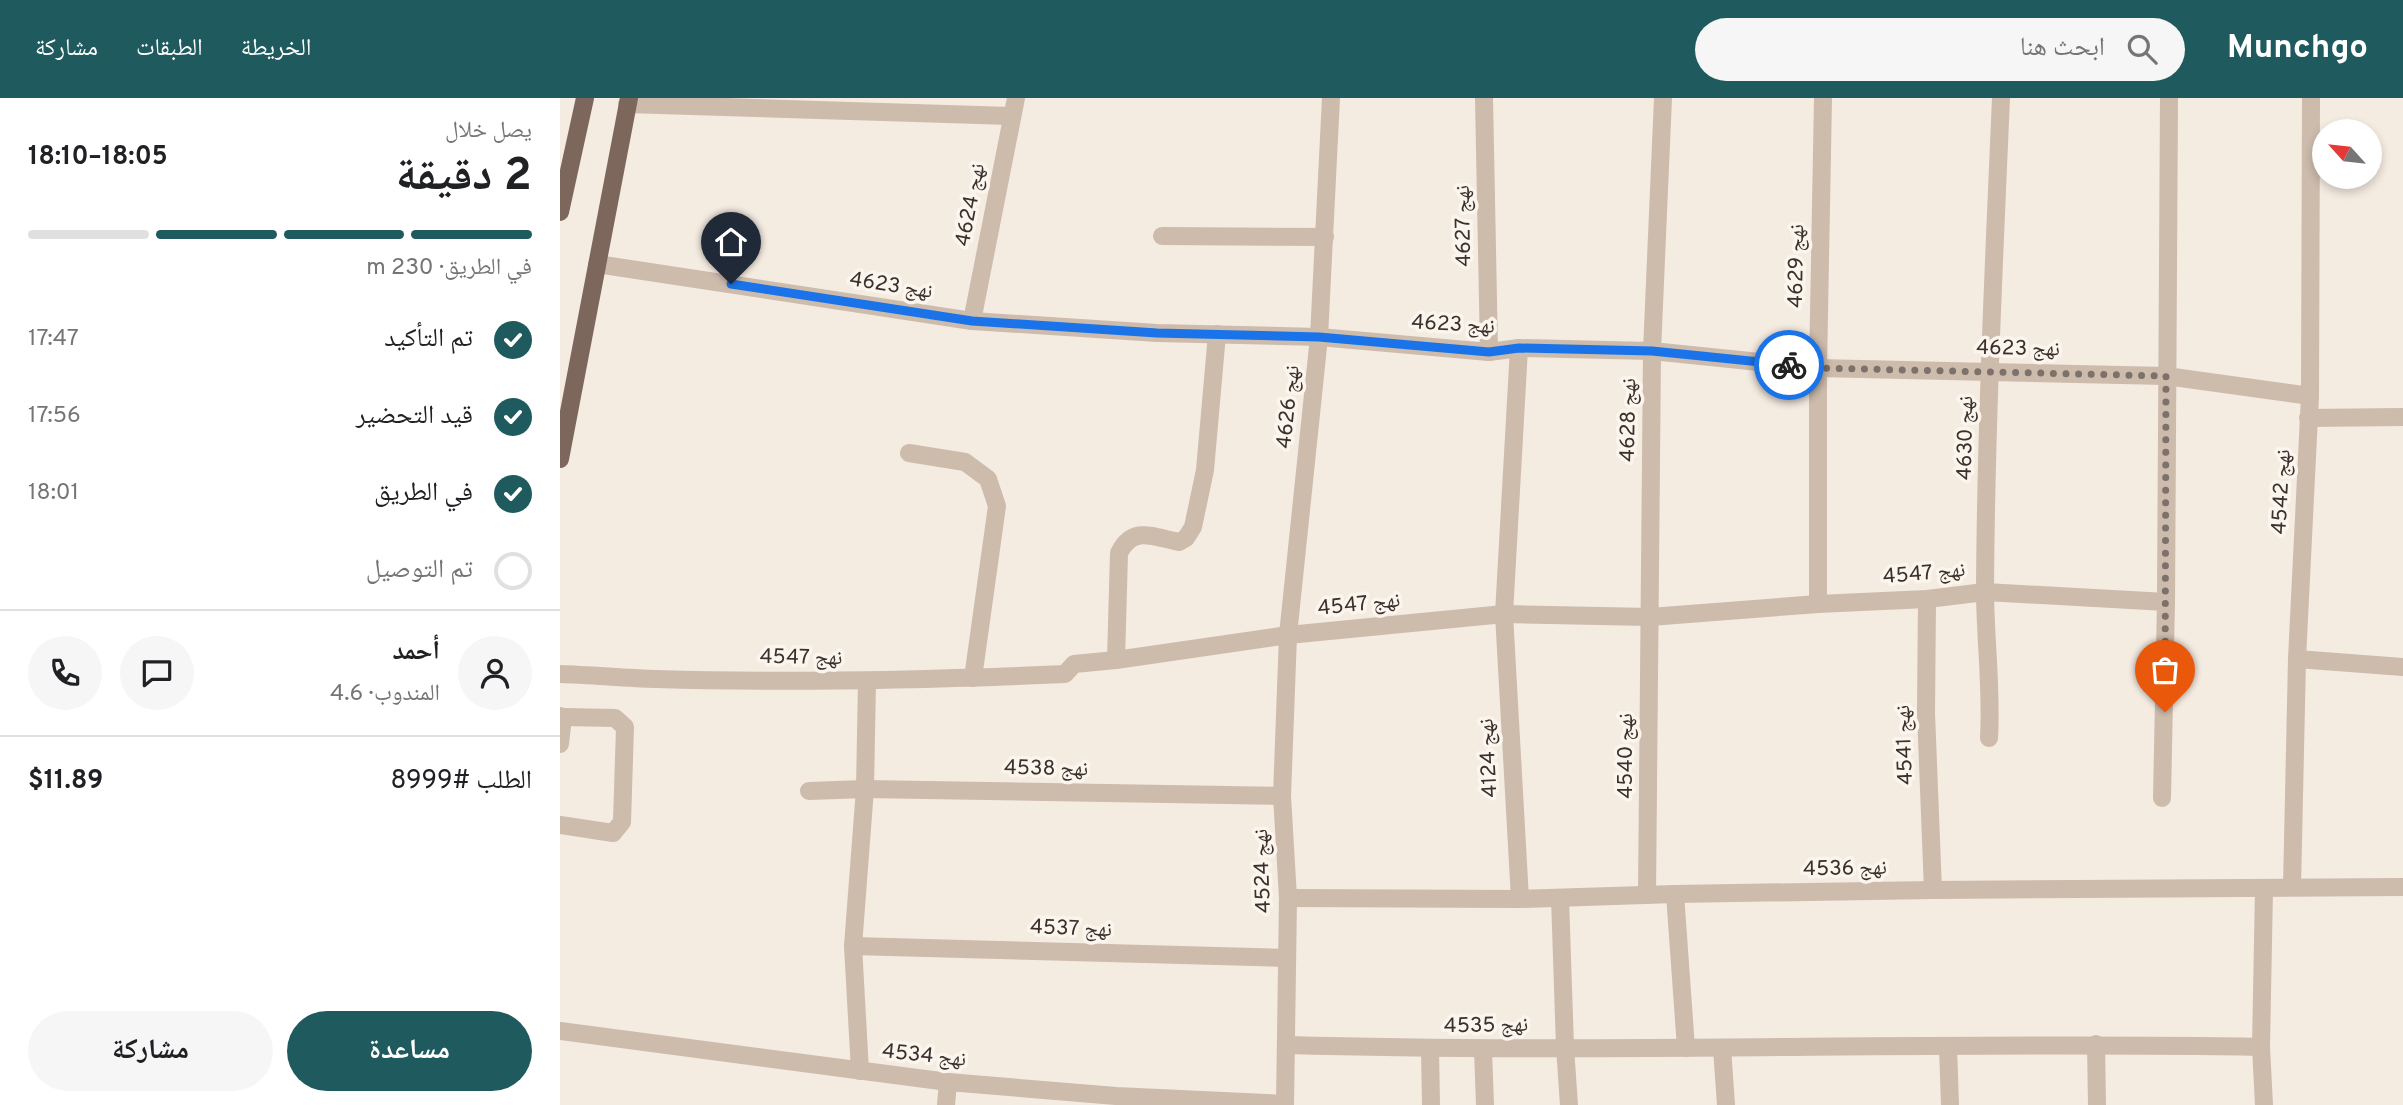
<!DOCTYPE html>
<html lang="ar">
<head>
<meta charset="utf-8">
<style>
	body { margin:0; font-family:Overpass,"Noto Naskh Arabic",sans-serif; background:#f6f6f6; color:#202124; direction:rtl; height:100vh; display:flex; flex-direction:column; font-size:26px; white-space:nowrap }
	* { box-sizing:border-box; margin:0 }
	p { font-size:23px; color:#757577 }
	.icon { flex:none; width:38px; height:38px; fill:none; stroke:currentColor; stroke-width:2; stroke-linecap:round; stroke-linejoin:round }
	.map { position:relative; flex:1; overflow:hidden; direction:ltr }
	.drawer { display:flex; flex-direction:column; background:#fff; width:560px }
	.drawer>* { flex:none }
	.needle { width:46px; rotate:297deg }
	.fabs { position:absolute; left:1752px; top:21px; display:grid; gap:14px }
	.fabs a { display:grid; place-items:center; width:70px; height:70px; border-radius:50%; background:#fff; box-shadow:0 4px 10px #0003; font-size:35px }
	.pin { position:absolute; display:grid; place-items:center; width:60px; height:60px; color:#fff; margin:-72px -30px; border-radius:50% 50% 50% 0; rotate:-45deg; box-shadow:0 0 7px #0007 }
	.pin .icon { rotate:45deg }
	.courier { position:absolute; display:grid; place-items:center; width:70px; height:70px; margin:-35px; border:5px solid #1a73e8; border-radius:50%; background:#fff; color:#222; box-shadow:0 2px 9px #0007 }
	.head em { font-style:normal; font-weight:700 }
	.head div { display:flex; flex-direction:column-reverse }
	.head { display:flex; align-items:center; justify-content:space-between; height:119px; padding:0 28px }
	h1 { font-size:46px; font-weight:700; line-height:52px }
	.bar { display:grid; grid-template-columns:repeat(4,1fr); gap:10px 7px; align-content:center; height:84px; padding:0 28px }
	.bar i { height:9px; border-radius:5px; background:#e0e0e0 }
	.bar .active { background:#1f5a5e }
	.bar p { grid-column:span 4 }
	.line { display:flex; align-items:center; gap:18px; padding:0 28px; border-top:2px solid #e0e0e0 }
	.line div { flex:1 }
	.round { display:grid; place-items:center; flex:none; width:74px; height:74px; border-radius:37px; background:#f6f6f6 }
	ol { padding:0 28px; list-style:none }
	li { display:flex; align-items:center; gap:21px; height:77px }
	li p { margin-inline-start:auto }
	li .icon { padding:7px; border-radius:50%; background:#1f5a5e; color:#fff; stroke-width:4 }
	li:last-child { color:#757577 }
	li i { width:38px; height:38px; border:4px solid #e0e0e0; border-radius:50% }
	.primary-button { display:flex; gap:14px; margin-top:auto; padding:14px 28px }
	.primary-button a { flex:1; height:80px; border-radius:42px; background:#1f5a5e; color:#fff; font-size:28px; font-weight:700; line-height:80px; text-align:center }
	.primary-button a+a { background:#f6f6f6; color:#202124 }
	header { display:flex; align-items:center; gap:42px; box-sizing:border-box; height:98px; padding:0 35px; background:#1f5a5e; color:#fff }
	header strong { font-size:33px }
	nav { display:flex; gap:38px; margin-inline-start:auto; font-size:24px }
	.search { width:490px; height:63px; background:#f6f6f6; display:flex; align-items:center; gap:18px; box-sizing:border-box; padding:0 24px; border-radius:38px; color:#757577; font-size:26px }
	main { display:flex; flex:1; min-height:0 }
	.map>svg:first-child { display:block }
</style>
</head>
<body>
<header>
<strong>Munchgo</strong>
<div class="search"><svg class="icon" aria-label="search" viewBox="0 0 24 24"><circle cx="10" cy="10" r="6"/><path d="M15 15l6 6"/></svg>ابحث هنا</div>
<nav><a>الخريطة</a><a>الطبقات</a><a>مشاركة</a></nav>
</header>
<main>
<div class="map">
<svg width="1843" height="1007" viewBox="0 0 1843 1007">
	<rect width="100%" height="100%" fill="#f4ebe1"/>
	<g fill="none" stroke-linecap="round" stroke-linejoin="round">
		<g stroke="#cdbbac" stroke-width="18">
			<path d="M924,0l5,254"/>
			<path d="M67,6l384,12"/>
			<path d="M602,138l163,1"/>
			<path d="M37,166l375,57 185,12 162,4 170,15 30,-4 133,3 166,17 348,8 144,20"/>
			<path d="M412,223l44,-223"/>
			<path d="M959,250l-15,266 16,285"/>
			<path d="M1748,320l95,-1"/>
			<path d="M349,355l56,9 23,17 9,27 -24,172"/>
			<path d="M1367,501l-1,114 7,177"/>
			<path d="M1258,506v-236l5,-270"/>
			<path d="M1737,561l106,8"/>
			<path d="M556,562l3,-107c14,-28 34,-16 60,-11l7,-4 7,-11 12,-57 12,-136"/>
			<path d="M0,576c32,1 64,4 96,5 136,4 272,1 409,-5l9,-10 42,-4 172,-25 216,-21 146,3 168,-13 109,-5 58,-7 181,10"/>
			<path d="M0,618l3,1 -3,27"/>
			<path d="M1429,640c3,-50 -4,-100 -4,-149 1,-164 9,-328 16,-491"/>
			<path d="M249,693l56,-2 417,7"/>
			<path d="M1602,700l4,-196 3,-504"/>
			<path d="M0,727l53,8 9,-11 3,-95 -10,-9 -52,-1"/>
			<path d="M1732,789l5,-228 13,-263 1,-298"/>
			<path d="M1115,796l11,154"/>
			<path d="M1087,797l5,-544 11,-253"/>
			<path d="M728,800l232,1 155,-5 258,-4 470,-3"/>
			<path d="M1000,800l5,149 4,58"/>
			<path d="M293,848l434,12"/>
			<path d="M0,933l388,51 168,14 169,8"/>
			<path d="M1536,946l1,61"/>
			<path d="M727,947c325,9 650,-4 974,2"/>
			<path d="M1388,949l2,58"/>
			<path d="M1162,950l4,57"/>
			<path d="M870,951l1,56"/>
			<path d="M923,952l2,55"/>
			<path d="M300,973l-7,-125 12,-157 2,-108"/>
			<path d="M386,1007l2,-23"/>
			<path d="M725,1007l3,-207 -6,-102 6,-161 31,-298 12,-239"/>
			<path d="M1704,1007l-3,-58 3,-158"/>
		</g>
		<g stroke="#7d675c" stroke-width="18">
			<path d="M0,114l25,-114"/>
			<path d="M0,361l69,-361"/>
		</g>
	</g>
	<g fill="none" stroke-linecap="round" stroke-linejoin="round">
		<path stroke="#7c716b" stroke-width="7" stroke-dasharray="0 12.6" d="M1229,267l29,3 348,8 -1,336"/>
		<path stroke="#1a73e8" stroke-width="9" d="M171,186l241,37 185,12 162,4 170,15 30,-4 133,3 137,14"/>
	</g>
	<g text-anchor="middle" dominant-baseline="central" stroke-width="7" stroke-linejoin="round" paint-order="stroke">
		<g font-size="21" fill="#3b302b" stroke="#fbf5ee">
			<text transform="translate(411 107) rotate(-79)">نهج 4624</text>
			<text transform="translate(904 128) rotate(-91)">نهج 4627</text>
			<text transform="translate(1237 168) rotate(-89)">نهج 4629</text>
			<text transform="translate(331 188) rotate(9)">نهج 4623</text>
			<text transform="translate(893 227) rotate(3)">نهج 4623</text>
			<text transform="translate(1458 251) rotate(1)">نهج 4623</text>
			<text transform="translate(729 309) rotate(-84)">نهج 4626</text>
			<text transform="translate(1069 322) rotate(-89)">نهج 4628</text>
			<text transform="translate(1406 340) rotate(-89)">نهج 4630</text>
			<text transform="translate(1722 394) rotate(-87)">نهج 4542</text>
			<text transform="translate(1364 476) rotate(-5)">نهج 4547</text>
			<text transform="translate(799 507) rotate(-6)">نهج 4547</text>
			<text transform="translate(241 560) rotate(1)">نهج 4547</text>
			<text transform="translate(1345 647) rotate(-92)">نهج 4541</text>
			<text transform="translate(1066 658) rotate(-90)">نهج 4540</text>
			<text transform="translate(929 660) rotate(-93)">نهج 4124</text>
			<text transform="translate(486 671) rotate(1)">نهج 4538</text>
			<text transform="translate(1285 771) rotate(-1)">نهج 4536</text>
			<text transform="translate(703 773) rotate(-92)">نهج 4524</text>
			<text transform="translate(511 831) rotate(2)">نهج 4537</text>
			<text transform="translate(926 928) rotate(-1)">نهج 4535</text>
			<text transform="translate(364 958) rotate(6)">نهج 4534</text>
		</g>
	</g>
</svg>
<div class="fabs">
<a><svg class="needle" viewBox="-14 -14 28 28"><path d="M0-13l5 13h-10z" fill="#e53935"/><path d="M0 13l5-13h-10z" fill="#757577"/></svg></a>
</div>
<div class="pin" style="left:1605px;top:614px;background:#ea580c"><svg class="icon" aria-label="bag" viewBox="0 0 24 24"><path d="M5 8h14l-1 12H6zM9 8a3 3 0 0 1 6 0"/></svg></div>
<div class="pin" style="left:171px;top:186px;background:#1f2937"><svg class="icon" aria-label="home" viewBox="0 0 24 24"><path d="M3 11l9-7 9 7M6 9v11h12V9"/></svg></div>
<div class="courier" style="left:1229px;top:267px"><svg class="icon" aria-label="bike" viewBox="0 0 24 24"><circle cx="6" cy="16" r="4"/><circle cx="18" cy="16" r="4"/><path d="M6 16l4-8h5l3 8M10 8l3 8H6M13 5h3"/></svg></div>
</div>
<section class="drawer">
<div class="head"><div><h1>2 دقيقة</h1><p>يصل خلال</p></div><em>18:05–18:10</em></div>
<div class="bar"><i class="active"></i><i class="active"></i><i class="active"></i><i></i><p>في الطريق · 230 m</p></div>
<ol>
<li><svg class="icon" aria-label="check" viewBox="0 0 24 24"><path d="M5 12l5 5 9-10"/></svg>تم التأكيد<p>17:47</p></li>
<li><svg class="icon" aria-label="check" viewBox="0 0 24 24"><path d="M5 12l5 5 9-10"/></svg>قيد التحضير<p>17:56</p></li>
<li><svg class="icon" aria-label="check" viewBox="0 0 24 24"><path d="M5 12l5 5 9-10"/></svg>في الطريق<p>18:01</p></li>
<li><i></i>تم التوصيل</li>
</ol>
<div class="line" style="height:126px"><a class="round"><svg class="icon" aria-label="person" viewBox="0 0 24 24"><circle cx="12" cy="8" r="4"/><path d="M4 21q1-7 8-7t8 7"/></svg></a><div><b>أحمد</b><p>المندوب · 4.6</p></div><a class="round"><svg class="icon" aria-label="chat" viewBox="0 0 24 24"><path d="M4 5h16v11H9l-5 4z"/></svg></a><a class="round"><svg class="icon" aria-label="phone" viewBox="0 0 24 24"><path d="M5 4h4l2 5-3 2q2 4 5 5l2-3 5 2v4C11 20 4 13 5 4z"/></svg></a></div>
<div class="line" style="height:91px"><div>الطلب #8999</div><b>$11.89</b></div>
<div class="primary-button"><a>مساعدة</a><a>مشاركة</a></div>
</section>
</main>
</body>
</html>
